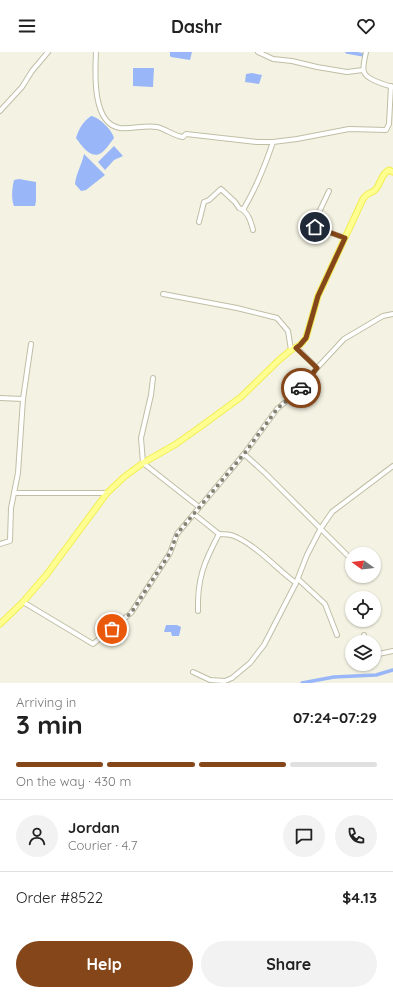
<!DOCTYPE html>
<html lang="en">
<head>
<meta charset="utf-8">
<style>
	body { margin:0; font-family:Quicksand,sans-serif; background:#f2f2f2; color:#222; height:100vh; display:flex; flex-direction:column; font-size:15px; white-space:nowrap }
	* { box-sizing:border-box; margin:0 }
	p { font-size:13px; color:#767676 }
	.icon { flex:none; width:22px; height:22px; fill:none; stroke:currentColor; stroke-width:2; stroke-linecap:round; stroke-linejoin:round }
	.map { position:relative; height:631px; overflow:hidden }
	.details { display:flex; flex-direction:column; background:#fff; flex:1 }
	.details>* { flex:none }
	.needle { width:26px; rotate:285deg }
	.fabs { position:absolute; left:345px; top:495px; display:grid; gap:8px }
	.fabs a { display:grid; place-items:center; width:36px; height:36px; border-radius:50%; background:#fff; box-shadow:0 1px 3px #0004; font-size:20px }
	.pin { position:absolute; display:grid; place-items:center; width:34px; height:34px; color:#fff; margin:-17px; border:2px solid #fff; border-radius:50%; box-shadow:0 1px 4px #0007 }
	.courier { position:absolute; display:grid; place-items:center; width:40px; height:40px; margin:-20px; border:3px solid #854719; border-radius:50%; background:#fff; color:#222; box-shadow:0 1px 5px #0007 }
	.overview em { font-style:normal; font-weight:800 }
	.overview div { display:flex; flex-direction:column-reverse }
	.overview { display:flex; align-items:center; justify-content:space-between; height:68px; padding:0 16px }
	h1 { font-size:26px; font-weight:800; line-height:30px }
	.bar { display:grid; grid-template-columns:repeat(4,1fr); gap:6px 4px; align-content:center; height:48px; padding:0 16px }
	.bar i { height:5px; border-radius:3px; background:#e0e0e0 }
	.bar .current { background:#854719 }
	.bar p { grid-column:span 4 }
	.line { display:flex; align-items:center; gap:10px; padding:0 16px; border-top:1px solid #e0e0e0 }
	.line div { flex:1 }
	.round { display:grid; place-items:center; flex:none; width:42px; height:42px; border-radius:21px; background:#f2f2f2 }
	.cta { display:flex; gap:8px; margin-top:auto; padding:8px 16px }
	.cta a { flex:1; height:46px; border-radius:24px; background:#854719; color:#fff; font-size:16px; font-weight:800; line-height:46px; text-align:center }
	.cta a+a { background:#f2f2f2; color:#222 }
	header { display:flex; justify-content:space-between; align-items:center; height:52px; padding:0 16px; background:#fff; font-size:18px; font-weight:800 }
	.map>svg:first-child { display:block }
</style>
</head>
<body>
<header><svg class="icon" aria-label="menu" viewBox="0 0 24 24"><path d="M4 6h16M4 12h16M4 18h16"/></svg>Dashr<svg class="icon" aria-label="heart" viewBox="0 0 24 24"><path d="M12 20l-8-8c-3-5 5-10 8-4 3-6 11-1 8 4z"/></svg></header>
<div class="map">
<svg width="393" height="631" viewBox="0 0 393 631">
	<rect width="100%" height="100%" fill="#f4f3e3"/>
	<g fill="#98b6f8">
		<path d="M170,0h22l-2,8 -19,-3 -1,-1z"/>
		<path d="M133,16h21l-1,19 -20,-1z"/>
		<path d="M252,21l10,2 -3,9 -14,-2 1,-8z"/>
		<path d="M91,64c8,1 21,14 23,22 -4,5 -8,12 -13,15 -10,7 -20,-8 -25,-15 3,-10 7,-16 15,-22z"/>
		<path d="M114,94l9,10 -9,4 -9,10 -7,-8z"/>
		<path d="M84,102l21,21 -19,15 -5,1 -6,-7c1,-10 7,-20 9,-30z"/>
		<path d="M19,127l17,3v19l-1,5h-21c-3,-7 -2,-18 0,-26z"/>
		<path d="M166,573h11l4,2 -2,9h-7l-1,-4h-7z"/>
	</g>
	<g fill="none" stroke-linecap="round" stroke-linejoin="round">
		<g stroke="#98b6f8" stroke-width="3.5">
			<path d="M347,0l17,3"/>
			<path d="M302,631l32,-6 42,-2 17,-5"/>
		</g>
		<g stroke="#c0bea5" stroke-width="6">
			<g id="minor">
				<path d="M96,0c-1,21 -4,72 24,76 13,1 25,-3 37,-1 9,2 17,9 26,10l3,-3 71,8h16l24,-3 52,-10 37,1 3,-6 2,-38"/>
				<path d="M258,0l15,7 19,2 25,6 30,5 16,-2"/>
				<path d="M366,0c-1,6 -4,15 -2,20 2,7 21,13 29,15"/>
				<path d="M0,59l22,-24 10,-16 16,-19"/>
				<path d="M329,139l-16,34 2,2 30,11"/>
				<path d="M243,158c13,-22 22,-44 30,-68"/>
				<path d="M199,170l5,-20 5,-2 12,-11 14,13 4,6c9,3 12,14 14,22"/>
				<path d="M163,242l74,14 40,10 11,13 3,19"/>
				<path d="M317,316l27,-29 39,-23 10,-2"/>
				<path d="M153,326l-2,17 -10,43 2,25 56,44"/>
				<path d="M0,346l23,1"/>
				<path d="M244,402l21,19 87,87"/>
				<path d="M14,441h93"/>
				<path d="M194,462l25,20c-15,28 -22,45 -21,77"/>
				<path d="M219,482c5,0 10,0 15,2 22,9 43,33 62,47"/>
				<path d="M0,492l10,-3 1,-33 7,-35 5,-74 8,-55"/>
				<path d="M298,527l27,25 12,31"/>
				<path d="M23,550l70,42 38,-31 39,-60 7,-19 67,-80 33,-45 25,-21 15,-20 -21,-21"/>
				<path d="M364,590v-7"/>
				<path d="M374,603l19,-4"/>
				<path d="M193,620l17,8 15,1 7,-3 18,-15 14,-18 32,-62 11,-28 14,-27 11,-16 61,-46"/>
			</g>
		</g>
		<g stroke="#f1ed54" stroke-width="7">
			<path id="major" d="M0,572l23,-22 24,-28 60,-81 17,-16 19,-14 33,-19 24,-17 41,-30 38,-37 12,-10 9,-5 6,-7 12,-42 45,-97c4,-7 9,-5 13,-10 5,-6 5,-15 13,-19l4,2"/>
		</g>
		<use href="#minor" stroke="#fff" stroke-width="4"/>
		<use href="#major" stroke="#fffe91" stroke-width="5"/>
	</g>
	<g fill="none" stroke-linecap="round" stroke-linejoin="round">
		<path stroke="#838171" stroke-width="4" stroke-dasharray="0 7.2" d="M112,577l19,-16 39,-60 7,-19 67,-80 33,-45 24,-21"/>
		<path stroke="#854719" stroke-width="5" d="M301,336l16,-20 -21,-20 4,-3 6,-7 12,-42 27,-58 -30,-11"/>
	</g>
</svg>
<div class="fabs">
<a><svg class="needle" viewBox="-14 -14 28 28"><path d="M0-13l5 13h-10z" fill="#e53935"/><path d="M0 13l5-13h-10z" fill="#767676"/></svg></a>
<a><svg class="icon" aria-label="locate" viewBox="0 0 24 24"><circle cx="12" cy="12" r="6"/><path d="M12 2v4M12 18v4M2 12h4M18 12h4"/></svg></a>
<a><svg class="icon" aria-label="layers" viewBox="0 0 24 24"><path d="M12 4l9 5-9 5-9-5zM3 14l9 5 9-5"/></svg></a>
</div>
<div class="pin" style="left:112px;top:577px;background:#ea580c"><svg class="icon" aria-label="bag" viewBox="0 0 24 24"><path d="M5 8h14l-1 12H6zM9 8a3 3 0 0 1 6 0"/></svg></div>
<div class="pin" style="left:315px;top:175px;background:#1f2937"><svg class="icon" aria-label="home" viewBox="0 0 24 24"><path d="M3 11l9-7 9 7M6 9v11h12V9"/></svg></div>
<div class="courier" style="left:301px;top:336px"><svg class="icon" aria-label="car" viewBox="0 0 24 24"><path d="M5 17H2v-5l4-1 3-4h7l3 4 3 1v5h-3M9 17h6M6 11h13"/><circle cx="7" cy="17" r="2"/><circle cx="17" cy="17" r="2"/></svg></div>
</div>
<section class="details">
<div class="overview"><div><h1>3 min</h1><p>Arriving in</p></div><em>07:24–07:29</em></div>
<div class="bar"><i class="current"></i><i class="current"></i><i class="current"></i><i></i><p>On the way · 430 m</p></div>
<div class="line" style="height:72px"><a class="round"><svg class="icon" aria-label="person" viewBox="0 0 24 24"><circle cx="12" cy="8" r="4"/><path d="M4 21q1-7 8-7t8 7"/></svg></a><div><b>Jordan</b><p>Courier · 4.7</p></div><a class="round"><svg class="icon" aria-label="chat" viewBox="0 0 24 24"><path d="M4 5h16v11H9l-5 4z"/></svg></a><a class="round"><svg class="icon" aria-label="phone" viewBox="0 0 24 24"><path d="M5 4h4l2 5-3 2q2 4 5 5l2-3 5 2v4C11 20 4 13 5 4z"/></svg></a></div>
<div class="line" style="height:52px"><div>Order #8522</div><b>$4.13</b></div>
<div class="cta"><a>Help</a><a>Share</a></div>
</section>
</body>
</html>
